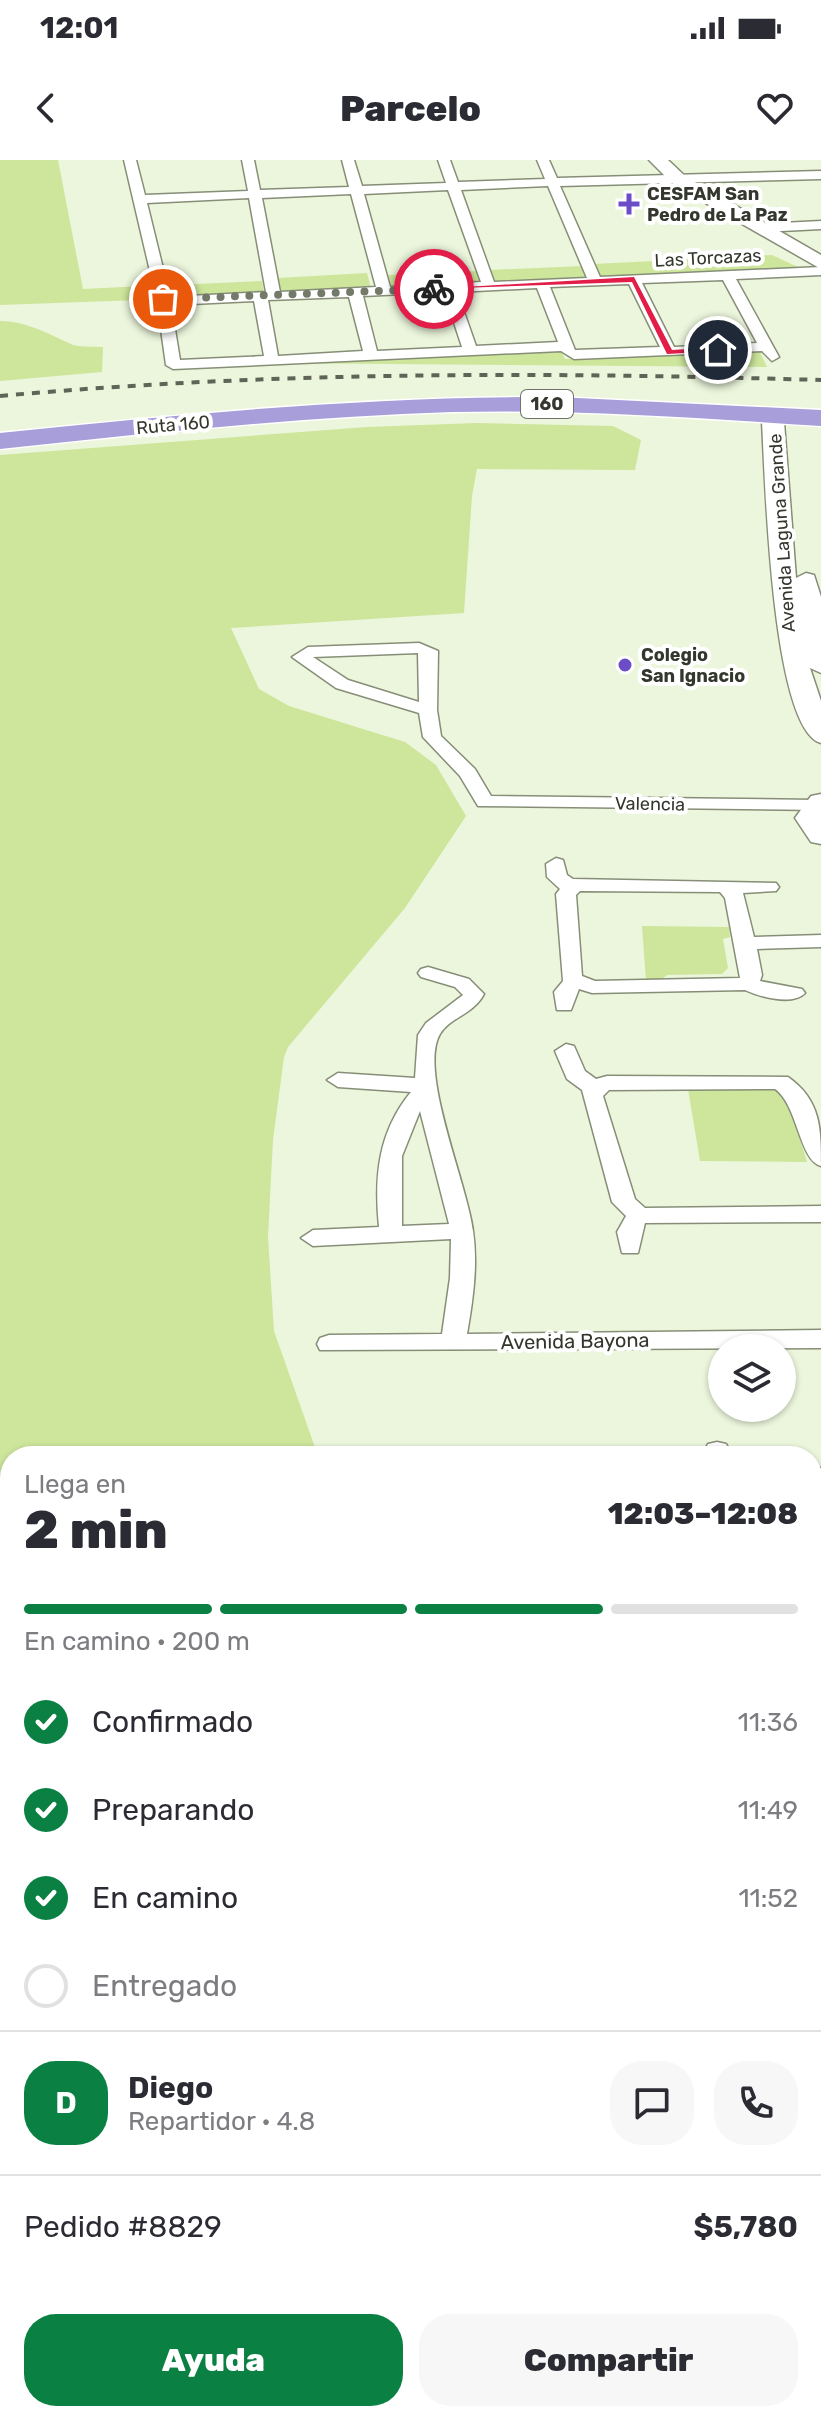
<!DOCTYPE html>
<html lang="es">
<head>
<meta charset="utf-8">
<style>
	body { margin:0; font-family:Rubik,sans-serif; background:#f7f7f7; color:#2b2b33; height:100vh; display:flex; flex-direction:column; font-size:30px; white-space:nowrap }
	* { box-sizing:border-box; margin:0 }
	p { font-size:26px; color:#7c7c81 }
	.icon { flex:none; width:44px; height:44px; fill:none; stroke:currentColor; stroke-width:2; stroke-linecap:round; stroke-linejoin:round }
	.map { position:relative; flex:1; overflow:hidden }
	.side { position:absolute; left:0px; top:1286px; width:822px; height:976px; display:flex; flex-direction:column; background:#fff; border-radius:32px 32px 0 0; box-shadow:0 2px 6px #0004 }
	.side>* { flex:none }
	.controls { position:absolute; left:708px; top:1174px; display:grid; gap:16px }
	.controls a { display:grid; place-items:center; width:88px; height:88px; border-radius:50%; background:#fff; box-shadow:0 2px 6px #0004; font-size:40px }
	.pin { position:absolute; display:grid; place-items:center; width:68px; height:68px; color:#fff; margin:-34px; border:4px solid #fff; border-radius:50%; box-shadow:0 2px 8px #0007 }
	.courier { position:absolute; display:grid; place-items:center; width:80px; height:80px; margin:-40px; border:6px solid #e11d48; border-radius:50%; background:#fff; color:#222; box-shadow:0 2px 10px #0007 }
	.headline em { font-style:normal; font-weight:800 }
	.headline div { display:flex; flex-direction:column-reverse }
	.headline { display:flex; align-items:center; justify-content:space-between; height:136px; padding:0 24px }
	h1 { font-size:52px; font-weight:800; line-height:60px }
	.bar { display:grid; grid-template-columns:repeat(4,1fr); gap:12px 8px; align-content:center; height:96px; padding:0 24px }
	.bar i { height:10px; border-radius:6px; background:#e1e1e2 }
	.bar .current { background:#0b8043 }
	.bar p { grid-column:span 4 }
	.line { display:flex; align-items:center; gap:20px; padding:0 24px; border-top:2px solid #e1e1e2 }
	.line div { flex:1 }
	.round { display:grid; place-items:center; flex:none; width:84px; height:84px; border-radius:32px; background:#f7f7f7 }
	ol { padding:0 24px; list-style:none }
	li { display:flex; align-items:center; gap:24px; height:88px }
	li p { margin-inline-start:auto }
	li .icon { padding:8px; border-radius:50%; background:#0b8043; color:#fff; stroke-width:4 }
	li:last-child { color:#7c7c81 }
	li i { width:44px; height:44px; border:4px solid #e1e1e2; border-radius:50% }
	.action { display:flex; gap:16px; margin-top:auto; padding:16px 24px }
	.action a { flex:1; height:92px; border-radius:32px; background:#0b8043; color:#fff; font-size:32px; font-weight:800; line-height:92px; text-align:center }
	.action a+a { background:#f7f7f7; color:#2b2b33 }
	.status { display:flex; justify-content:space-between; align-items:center; height:56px; padding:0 40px; background:#fff; direction:ltr }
	.status svg { height:22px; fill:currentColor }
	header { display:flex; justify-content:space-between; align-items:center; height:104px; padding:0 24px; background:#fff; font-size:36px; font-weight:800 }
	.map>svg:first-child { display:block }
</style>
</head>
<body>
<div class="status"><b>12:01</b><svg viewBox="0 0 49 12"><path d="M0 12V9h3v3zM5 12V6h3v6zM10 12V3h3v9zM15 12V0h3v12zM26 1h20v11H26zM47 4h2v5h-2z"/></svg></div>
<header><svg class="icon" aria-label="back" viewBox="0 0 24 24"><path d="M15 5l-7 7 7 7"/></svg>Parcelo<svg class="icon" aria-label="heart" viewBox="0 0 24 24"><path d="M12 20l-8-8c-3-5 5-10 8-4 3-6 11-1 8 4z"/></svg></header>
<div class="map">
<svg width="821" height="2262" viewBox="0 0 821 2262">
	<rect width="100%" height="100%" fill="#ecf6dc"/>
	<g fill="#cde69b">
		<path d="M0,0h58l25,129 60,-3 -4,14 -139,5z"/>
		<path d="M772,95l28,13 -200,9 -6,-13z"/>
		<path d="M583,106l5,12 -94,4 -5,-12z"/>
		<path d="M477,111l4,12 -90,3 -3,-11z"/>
		<path d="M367,113l4,15 -90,4 -3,-14z"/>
		<path d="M262,121l2,12 -87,4 -2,-12z"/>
		<path d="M0,161c26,0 49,13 71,23 8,4 23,2 32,3l-1,25 -102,9z"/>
		<path d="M560,189l5,10 194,-9 8,17 -500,-4z"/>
		<path d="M477,263l136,3 28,14 -6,30 -158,-1 -5,27 -8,117 -233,15 28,61 30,17 116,36 31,23 30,51 -61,92 -117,139 -4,10 -11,83 -5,97 6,94 44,125h-308v956h741l4,10h-755v-1967l367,-28z"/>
		<path d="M642,766l87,1 1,10 -7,2 5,29 -6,6 -55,1 -9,7 -12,-1z"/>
		<path d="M688,929h92l6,5 21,68 -107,-1z"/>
		<path d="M812,1792l9,13v54l-9,6z"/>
	</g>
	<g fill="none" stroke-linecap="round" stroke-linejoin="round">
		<g stroke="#868e77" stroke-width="3">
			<g id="minor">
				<path d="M124,0h12l9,35 103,-4 -6,-31h12l6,30 89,-3 -7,-27h12l8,26 84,-3 -8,-23h12l8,22 87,-3 -8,-19h12l8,18 264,-7v8l-261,7 40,91 221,-10v8l-85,4 43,78 -7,4 -10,-10 -188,8 -13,-8 -388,18 -7,-4 -9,-64zM548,26l39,92 -93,4 -33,-92zM448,30l33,92 -91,5 -26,-93zM351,34l25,93 -96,5 -18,-94zM249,38l17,94 -96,5 -23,-94zM723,120l34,63 -83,4 -32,-64zM629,124l31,63 -85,3 -25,-63zM537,128l21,54 -82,4 -19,-54zM444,132l18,55 -85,4 -14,-55zM349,137l14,54 -85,5 -10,-56zM254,141l10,55 -84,4 -9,-55z"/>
				<path d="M821,61v8l-61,3 -7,-4 7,-4z"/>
				<path d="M419,483l19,8 -1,59 4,26 34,33 16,27 325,4 5,2v8l-343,-4 -18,-30 -37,-39 -4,-24 -83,-25 -44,-31 16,-10zM418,493l1,49 -71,-22 -35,-23z"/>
				<path d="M556,698l7,2 4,15 6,4 203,4 3,4 -3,4 -33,2 11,44 67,-2v12l-64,2 5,26 -2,6 42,8 3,4c-12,13 -45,4 -60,-3l-153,3 -13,-4 -8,21h-14l-3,-18 9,-11 -7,-87 4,-5 -13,-12 -1,-13zM580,731l140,1 5,6 15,80 -145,3 -13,-5 -6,-81z"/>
				<path d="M428,807l41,12 15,15c-11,21 -34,23 -44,40 -22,37 28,152 33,197 5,34 0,69 -6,103l354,-4v18l-501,2 -3,-6 3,-6 9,-3 113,-1 8,-56 1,-39 -138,7 -12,-8 12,-8 66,-3c-5,-50 -1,-95 32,-135l-73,-5 -11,-7 11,-7 77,5 3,-43 8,-12 37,-28 -8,-8 -34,-10 -3,-4 3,-4zM420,951l29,113 -47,2v-70z"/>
				<path d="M566,884l8,2 11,25 11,8 11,-3 181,1c33,23 33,52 33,89 -22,-6 -23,-61 -46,-77l-166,1 -6,6 32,103 10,9 176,-2v16l-176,1 -7,30h-16l-5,-21 9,-16 -14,-14 -30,-112 -15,-11 -12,-28z"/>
				<path d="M717,1282l9,2 7,12h-26l-3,-5 4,-7z"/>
				<rect x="812" y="1308" width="9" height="20"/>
				<path d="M812,1408l9,3v32l-9,-2z"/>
				<path d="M812,1742l9,3v34l-9,-3z"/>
				<path d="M821,1870v66l-9,-4v-59z"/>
				<path d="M821,2164v36l-9,3v-35z"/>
			</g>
		</g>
		<g stroke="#868e77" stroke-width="3">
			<g id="secondary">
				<path d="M649,0h19l18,17 135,78v14l-147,-84z"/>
				<path d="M773,256l11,6 12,156 10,-5 8,2 7,22v76l-11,-5 11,33v42c-50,-13 -56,-271 -59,-321z"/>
				<path d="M821,634v50l-10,-2 -16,-24 16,-22z"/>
			</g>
		</g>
		<g stroke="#fff" stroke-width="3">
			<path id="trunk" d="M557,237l264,13v16c-123,-8 -245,-17 -369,-14 -151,5 -302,21 -452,37v-16c185,-19 370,-37 557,-36z"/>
		</g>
		<use href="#minor" fill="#fff" fill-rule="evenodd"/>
		<use href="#secondary" fill="#fff" fill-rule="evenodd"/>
		<use href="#trunk" fill="#a79eda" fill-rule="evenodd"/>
		<path stroke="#5f6457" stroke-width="4" stroke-dasharray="8 8" stroke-linecap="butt" d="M0,236c274,-25 547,-24 821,-16"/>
	</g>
	<path fill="#e11d48" d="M634,117l38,73 46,-3 3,4 -54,3 -35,-72 -201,7z"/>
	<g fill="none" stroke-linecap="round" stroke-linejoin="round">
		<path stroke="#747a6a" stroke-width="8" stroke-dasharray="0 14.4" d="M163,139l271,-10"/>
	</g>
	<g fill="#6b4ec7" stroke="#fff" stroke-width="3">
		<path d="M625 32h8v8h8v8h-8v8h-8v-8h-8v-8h8z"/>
		<circle cx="625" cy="505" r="8"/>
	</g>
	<g text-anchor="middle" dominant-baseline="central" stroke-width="8" stroke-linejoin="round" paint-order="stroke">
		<g font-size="18" font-weight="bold" fill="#33372d" stroke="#fff" text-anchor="start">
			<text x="647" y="34">CESFAM San<tspan x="647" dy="21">Pedro de La Paz</tspan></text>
			<text x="641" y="495">Colegio<tspan x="641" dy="21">San Ignacio</tspan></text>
		</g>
		<g font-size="18" fill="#33372d" stroke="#fff">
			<text transform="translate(708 98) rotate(-3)">Las Torcazas</text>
			<text transform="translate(173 265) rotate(-5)">Ruta 160</text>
			<text transform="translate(782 373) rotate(-94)">Avenida Laguna Grande</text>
			<text transform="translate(650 644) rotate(1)">Valencia</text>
		</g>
		<rect fill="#fff" stroke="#70736c" stroke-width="2" x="521" y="230" width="52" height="28" rx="6"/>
		<g font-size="18" font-weight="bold" fill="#33372d">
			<text x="547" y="244">160</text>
		</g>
		<g font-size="20" fill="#33372d" stroke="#fff">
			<text transform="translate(575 1181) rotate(-1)">Avenida Bayona</text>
		</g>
	</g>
</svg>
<div class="controls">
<a><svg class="icon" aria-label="layers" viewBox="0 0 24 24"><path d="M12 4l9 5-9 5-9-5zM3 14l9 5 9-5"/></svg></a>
</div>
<div class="pin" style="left:163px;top:139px;background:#ea580c"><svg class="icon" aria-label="bag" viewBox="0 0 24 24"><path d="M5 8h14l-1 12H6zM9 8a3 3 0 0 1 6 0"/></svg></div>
<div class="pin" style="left:718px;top:190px;background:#1f2937"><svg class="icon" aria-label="home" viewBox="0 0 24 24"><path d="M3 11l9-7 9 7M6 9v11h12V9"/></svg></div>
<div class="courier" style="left:434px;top:129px"><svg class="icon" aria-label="bike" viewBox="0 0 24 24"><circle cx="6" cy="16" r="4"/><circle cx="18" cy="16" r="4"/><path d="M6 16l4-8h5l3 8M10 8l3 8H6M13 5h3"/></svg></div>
<section class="side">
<div class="headline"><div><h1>2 min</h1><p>Llega en</p></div><em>12:03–12:08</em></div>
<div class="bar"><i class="current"></i><i class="current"></i><i class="current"></i><i></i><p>En camino · 200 m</p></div>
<ol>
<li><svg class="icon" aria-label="check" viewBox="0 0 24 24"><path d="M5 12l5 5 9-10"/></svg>Confirmado<p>11:36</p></li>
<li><svg class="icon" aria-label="check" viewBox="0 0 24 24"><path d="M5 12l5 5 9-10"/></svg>Preparando<p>11:49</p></li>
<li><svg class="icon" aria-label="check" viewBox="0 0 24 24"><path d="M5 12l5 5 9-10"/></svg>En camino<p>11:52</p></li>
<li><i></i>Entregado</li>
</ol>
<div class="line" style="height:144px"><b class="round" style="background:#0b8043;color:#fff">D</b><div><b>Diego</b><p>Repartidor · 4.8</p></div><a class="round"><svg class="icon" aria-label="chat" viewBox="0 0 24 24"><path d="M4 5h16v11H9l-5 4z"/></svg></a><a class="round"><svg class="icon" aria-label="phone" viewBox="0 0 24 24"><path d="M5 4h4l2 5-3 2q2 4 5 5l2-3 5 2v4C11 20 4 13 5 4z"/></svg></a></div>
<div class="line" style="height:104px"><div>Pedido #8829</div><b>$5,780</b></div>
<div class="action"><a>Ayuda</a><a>Compartir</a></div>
</section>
</div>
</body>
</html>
